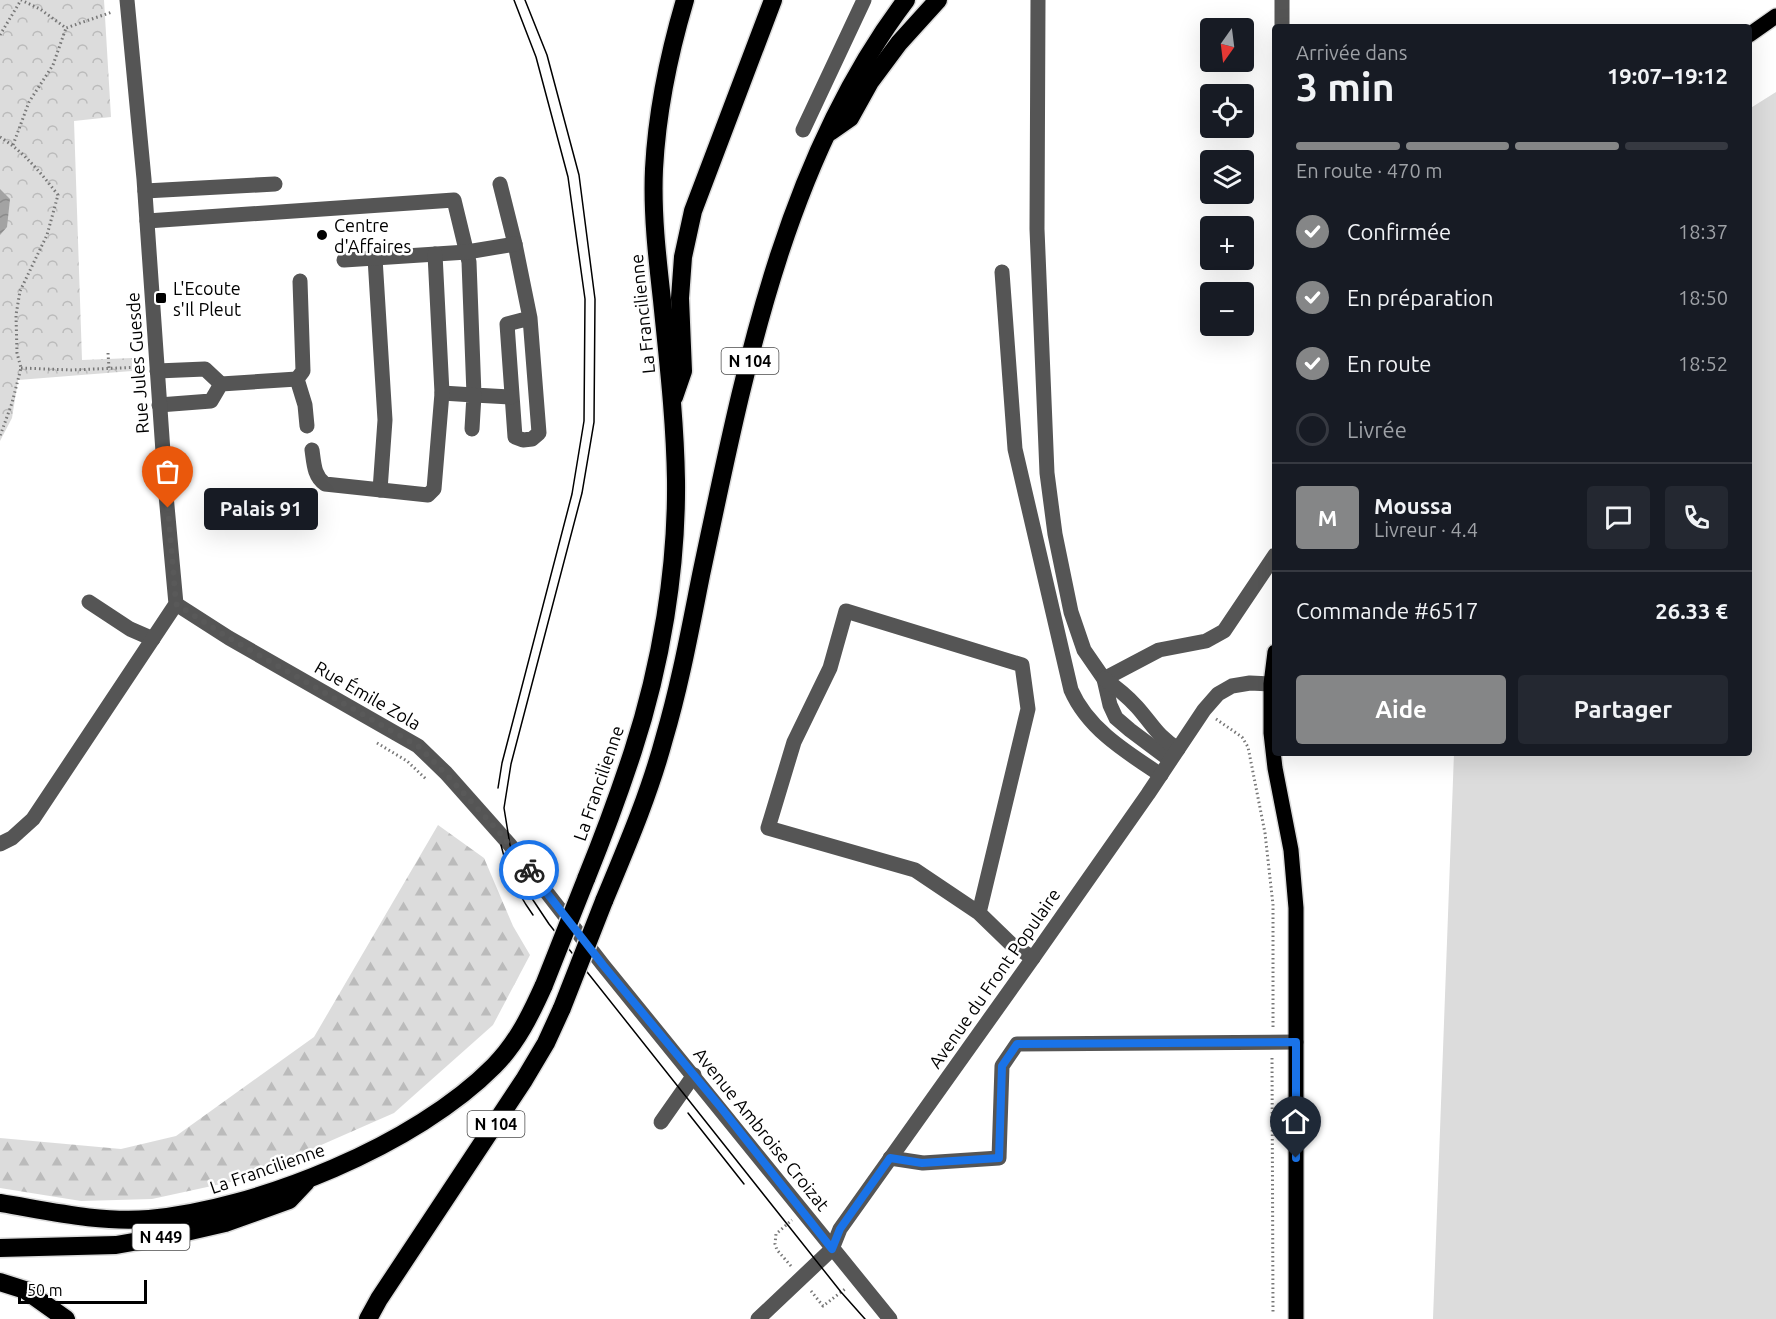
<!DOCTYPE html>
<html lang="fr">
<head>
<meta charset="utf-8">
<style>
	body { margin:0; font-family:Ubuntu,sans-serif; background:#242831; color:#f1f3f6; height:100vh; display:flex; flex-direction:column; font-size:22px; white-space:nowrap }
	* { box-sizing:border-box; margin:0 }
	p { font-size:20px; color:#9ea1a6 }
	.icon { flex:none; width:33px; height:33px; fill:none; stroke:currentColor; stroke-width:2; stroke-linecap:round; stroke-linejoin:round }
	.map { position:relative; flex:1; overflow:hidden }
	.details { position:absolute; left:1272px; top:24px; width:480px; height:732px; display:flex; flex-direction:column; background:#171b24; border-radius:6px; box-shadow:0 6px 24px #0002 }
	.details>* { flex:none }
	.needle { width:39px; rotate:194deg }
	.fabs { position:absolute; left:1200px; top:18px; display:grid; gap:12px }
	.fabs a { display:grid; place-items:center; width:54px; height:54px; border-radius:6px; background:#171b24; box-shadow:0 6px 24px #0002; font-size:30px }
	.scale { position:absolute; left:18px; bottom:15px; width:129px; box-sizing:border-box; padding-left:6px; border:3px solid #000; border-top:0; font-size:16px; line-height:21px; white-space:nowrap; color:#000; -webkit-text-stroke:4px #fff; paint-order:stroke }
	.pin { position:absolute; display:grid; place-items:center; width:51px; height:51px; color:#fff; margin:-62px -26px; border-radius:50% 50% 50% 0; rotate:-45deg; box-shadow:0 0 6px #0007 }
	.pin .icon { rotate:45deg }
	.courier { position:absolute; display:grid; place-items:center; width:60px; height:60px; margin:-30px; border:4px solid #1a73e8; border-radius:50%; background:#fff; color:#222; box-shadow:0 2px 8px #0007 }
	.bubble { position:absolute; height:42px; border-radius:6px; background:#171b24; box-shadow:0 6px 24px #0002; font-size:20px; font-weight:700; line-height:42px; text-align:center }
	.summary em { font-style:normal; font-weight:700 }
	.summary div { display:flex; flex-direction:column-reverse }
	.summary { display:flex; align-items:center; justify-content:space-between; height:102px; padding:0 24px }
	h1 { font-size:39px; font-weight:700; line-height:45px }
	.bar { display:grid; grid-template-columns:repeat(4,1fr); gap:9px 6px; align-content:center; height:72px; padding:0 24px }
	.bar i { height:8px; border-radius:4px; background:#363941 }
	.bar .on { background:#858687 }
	.bar p { grid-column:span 4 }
	.line { display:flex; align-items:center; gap:15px; padding:0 24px; border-top:2px solid #363941 }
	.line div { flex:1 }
	.round { display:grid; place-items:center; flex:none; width:63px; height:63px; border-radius:6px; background:#242831 }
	ol { padding:0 24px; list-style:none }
	li { display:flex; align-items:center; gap:18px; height:66px }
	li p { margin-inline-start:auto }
	li .icon { padding:6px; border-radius:50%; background:#858687; color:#fff; stroke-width:4 }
	li:last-child { color:#9ea1a6 }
	li i { width:33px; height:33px; border:3px solid #363941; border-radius:50% }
	.primary-button { display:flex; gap:12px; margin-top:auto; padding:12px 24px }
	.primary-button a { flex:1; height:69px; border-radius:6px; background:#858687; color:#fff; font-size:24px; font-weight:700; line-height:69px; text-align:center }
	.primary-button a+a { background:#242831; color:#f1f3f6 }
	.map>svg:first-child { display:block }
</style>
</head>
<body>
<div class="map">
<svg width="1776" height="1319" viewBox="0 0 1776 1319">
	<defs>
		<pattern id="forest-firs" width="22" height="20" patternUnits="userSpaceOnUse" patternTransform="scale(1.5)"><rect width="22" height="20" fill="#dcdcdc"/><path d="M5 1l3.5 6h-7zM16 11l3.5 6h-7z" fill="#bbb"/></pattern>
		<pattern id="park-crowns" width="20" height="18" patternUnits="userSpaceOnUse" patternTransform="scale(1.5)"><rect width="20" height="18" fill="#dcdcdc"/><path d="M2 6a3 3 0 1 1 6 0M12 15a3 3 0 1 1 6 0" fill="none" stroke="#bbb"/></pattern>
		<pattern id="water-waves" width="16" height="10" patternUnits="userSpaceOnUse" patternTransform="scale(1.5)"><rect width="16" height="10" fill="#a3a3a3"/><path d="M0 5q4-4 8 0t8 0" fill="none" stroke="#8b8b8b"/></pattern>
	</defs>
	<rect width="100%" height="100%" fill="#fff"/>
	<path fill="#dcdcdc" d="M1776,92v1227h-343l21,-566h295v-644z"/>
	<path fill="url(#forest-firs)" d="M438,825l46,33 29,68 17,29 -37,70 -99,88 -150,66 -92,20 -71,2 -81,-13v-50l121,11 55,-13 138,-99z"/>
	<path fill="url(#park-crowns)" d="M0,0h104l7,117 -37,4 8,239 50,-2v13l-114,9 -6,38 -12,23z"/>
	<path fill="url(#water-waves)" d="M0,189l10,10 -3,28 -7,8z"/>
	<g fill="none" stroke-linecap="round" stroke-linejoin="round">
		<g stroke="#dbdbdb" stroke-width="18">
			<g id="major">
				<path d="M1749,35l27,-19"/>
				<path d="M1275,652l-4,32v49l4,35 16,82 5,58v411"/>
			</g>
		</g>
		<g stroke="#dbdbdb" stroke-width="21">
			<g id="highway">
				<path d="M830,132l20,-14 20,-36 29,-39 39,-43"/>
				<path d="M674,397l9,-26 -3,-73 3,-41 10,-46 80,-211"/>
				<path d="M586,879c17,-42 33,-85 47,-128 28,-86 44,-181 43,-271 -1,-61 -8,-120 -14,-180 -5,-44 -10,-88 -8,-131 3,-57 15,-115 31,-169"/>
				<path d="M604,901c22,-53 45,-106 60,-162 16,-54 26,-109 37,-164 42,-197 81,-411 205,-575"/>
				<path d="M0,1203c49,8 99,20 149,16 110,-10 267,-74 345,-153 23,-23 37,-52 50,-81"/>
				<path d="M0,1248l116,-3 57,-10 52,-12 64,-23 17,-18"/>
				<path d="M0,1282l25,8 41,29"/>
				<path d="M368,1319l11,-20 145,-219 22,-37 16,-35"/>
			</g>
		</g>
		<g stroke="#777" stroke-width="3" stroke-dasharray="1.5 3" stroke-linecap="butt">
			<path d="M0,35l21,-35 19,9 26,19 46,-16"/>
			<path d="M0,137c24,15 41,36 58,58l-11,40 -27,56 -4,24 1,38 4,15 -9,35 -12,33"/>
			<path d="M13,145l16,-43 24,-37 13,-37"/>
			<path d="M108,353l1,15"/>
			<path d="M21,368l50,2 72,-3"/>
			<path d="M1216,719l26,18 6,10 17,86 8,72v123"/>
			<path d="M377,743l30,18 20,19"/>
			<path d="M1272,1058l1,254"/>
			<path d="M791,1266l-14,-16 -2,-6 1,-10 16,-14"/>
			<path d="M811,1291l12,15 22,-17"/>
		</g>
		<g stroke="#555" stroke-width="15">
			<path d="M1038,0l-1,229 10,244 8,61 16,78 13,38 20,29 6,26 6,13 14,12 40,30"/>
			<path d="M1282,0v27"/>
			<path d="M803,130l61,-130"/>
			<path d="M500,184l15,60 15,74 9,115 -7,6 -9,1 -8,-3 -8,-113 23,-6"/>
			<path d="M145,191l130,-7"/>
			<path d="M147,221l307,-21 15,62 5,133 37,2"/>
			<path d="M375,258l10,162 -5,70"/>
			<path d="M344,260l123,-8 48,-8"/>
			<path d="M1002,272l13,177 56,241c17,39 55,62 90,85"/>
			<path d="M300,281l3,90 -6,8 8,26 2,21"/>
			<path d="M157,371l48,-2 16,15"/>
			<path d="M442,393l32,2 -2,34"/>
			<path d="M159,405l52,-4 10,-17 76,-5"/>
			<path d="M312,450c2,14 2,26 13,34l103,11 6,-6 8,-96 -7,-139"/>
			<path d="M89,602l41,27 23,10"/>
			<path d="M176,604l53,34 189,108 28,27 64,72 93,120 287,354"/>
			<path d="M1104,679l55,-29 47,-9 18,-10 51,-76"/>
			<path d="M1104,679c12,8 23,17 33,28 16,18 20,29 41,42"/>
			<path d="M0,844l12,-6 21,-19 143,-215 -10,-109 -22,-316 -17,-179"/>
			<path d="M979,913l49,-204 -6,-44 -176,-54 -16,57 -36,74 -26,86 147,42 64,43 32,31 22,14"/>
			<path d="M661,1122l33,-47"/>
			<path d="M890,1158l33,5 76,-5 3,-92 15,-22 279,-2"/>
			<path d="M758,1319l74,-70 8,-20 193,-271 115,-164 56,-84 14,-16 14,-8 18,-3 21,1"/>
		</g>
		<use href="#major" stroke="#000" stroke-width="15"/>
		<use href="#highway" stroke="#000" stroke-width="18"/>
		<g stroke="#000" stroke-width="1.5">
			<path d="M525,0l22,55 32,120 16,124 -1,123 -12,71 -71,271 -7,44 6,37 15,43 24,36 292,368 24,27"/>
			<path d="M498,788l4,-25 70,-269 12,-73 1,-122 -17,-122 -32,-120 -22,-57"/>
			<path d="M501,845c6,27 16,48 32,70"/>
			<path d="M688,1113l56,71"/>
		</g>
		<g stroke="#dbdbdb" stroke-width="21" stroke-linecap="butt">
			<g id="highway-bridge">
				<path d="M544,985l42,-106"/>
				<path d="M562,1008l42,-107"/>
			</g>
		</g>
		<use href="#highway-bridge" stroke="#000" stroke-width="18"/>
	</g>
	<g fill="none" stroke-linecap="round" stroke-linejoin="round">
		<path stroke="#595959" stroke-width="6" stroke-dasharray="0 10.8" d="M168,508l8,96 53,34 189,108 28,28 53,58 30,38"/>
		<path stroke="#1a73e8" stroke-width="8" d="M529,870l74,95 119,144 110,140 8,-20 50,-71 32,5 77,-5 3,-92 15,-22 279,-2v116"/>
	</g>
	<g fill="#000" stroke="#fff" stroke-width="2">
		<circle cx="322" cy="235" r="6"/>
		<rect x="155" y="292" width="12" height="12" rx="3"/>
	</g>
	<g text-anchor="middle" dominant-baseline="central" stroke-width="5" stroke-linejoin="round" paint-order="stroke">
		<g fill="#fff" stroke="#4c4c4c" stroke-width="1.5">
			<rect x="721.5" y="348" width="57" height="26" rx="4.5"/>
			<rect x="467.5" y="1111" width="57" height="26" rx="4.5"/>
			<rect x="132.5" y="1224" width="57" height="26" rx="4.5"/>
		</g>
		<g font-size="16" font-weight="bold" fill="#000">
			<text x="750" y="361">N 104</text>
			<text x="496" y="1124">N 104</text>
			<text x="161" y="1237">N 449</text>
		</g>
		<g font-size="18" fill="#000" stroke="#fff" text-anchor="start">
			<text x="334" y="225">Centre<tspan x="334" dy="21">d'Affaires</tspan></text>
			<text x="173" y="288">L'Ecoute<tspan x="173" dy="21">s'Il Pleut</tspan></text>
		</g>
		<g font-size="18" fill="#000" stroke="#fff">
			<text transform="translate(642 314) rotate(-96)">La Francilienne</text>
			<text transform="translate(137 363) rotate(-94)">Rue Jules Guesde</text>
			<text transform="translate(368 695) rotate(30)">Rue Émile Zola</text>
			<text transform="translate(598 783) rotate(-71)">La Francilienne</text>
			<text transform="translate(994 978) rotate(-55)">Avenue du Front Populaire</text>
			<text transform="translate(762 1129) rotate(51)">Avenue Ambroise Croizat</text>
			<text transform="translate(267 1168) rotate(-19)">La Francilienne</text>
		</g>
	</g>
</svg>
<div class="fabs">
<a><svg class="needle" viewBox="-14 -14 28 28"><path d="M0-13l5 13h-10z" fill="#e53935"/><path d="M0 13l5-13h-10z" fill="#9ea1a6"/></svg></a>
<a><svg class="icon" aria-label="locate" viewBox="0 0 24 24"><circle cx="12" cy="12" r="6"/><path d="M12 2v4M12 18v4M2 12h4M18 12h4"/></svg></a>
<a><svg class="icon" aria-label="layers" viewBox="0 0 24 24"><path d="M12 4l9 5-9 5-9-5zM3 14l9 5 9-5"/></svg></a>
<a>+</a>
<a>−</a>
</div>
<div class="scale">50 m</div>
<div class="pin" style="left:168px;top:508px;background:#ea580c"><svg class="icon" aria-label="bag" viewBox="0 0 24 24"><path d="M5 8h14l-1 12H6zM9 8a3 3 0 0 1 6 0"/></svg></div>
<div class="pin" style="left:1296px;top:1158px;background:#1f2937"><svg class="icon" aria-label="home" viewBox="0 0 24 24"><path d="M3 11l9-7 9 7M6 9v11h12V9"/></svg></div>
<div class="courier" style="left:529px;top:870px"><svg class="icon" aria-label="bike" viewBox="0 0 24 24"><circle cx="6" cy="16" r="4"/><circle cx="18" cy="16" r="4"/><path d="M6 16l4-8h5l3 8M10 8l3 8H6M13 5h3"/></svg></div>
<div class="bubble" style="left:204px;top:488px;width:114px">Palais 91</div>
<section class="details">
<div class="summary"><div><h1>3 min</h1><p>Arrivée dans</p></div><em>19:07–19:12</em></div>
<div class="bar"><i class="on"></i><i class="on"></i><i class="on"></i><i></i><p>En route · 470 m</p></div>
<ol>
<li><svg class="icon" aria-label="check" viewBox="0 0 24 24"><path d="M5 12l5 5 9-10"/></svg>Confirmée<p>18:37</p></li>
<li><svg class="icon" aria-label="check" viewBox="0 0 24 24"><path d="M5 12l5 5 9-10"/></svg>En préparation<p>18:50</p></li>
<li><svg class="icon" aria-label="check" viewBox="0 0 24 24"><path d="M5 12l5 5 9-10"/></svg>En route<p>18:52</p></li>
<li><i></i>Livrée</li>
</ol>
<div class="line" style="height:108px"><b class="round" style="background:#858687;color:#fff">M</b><div><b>Moussa</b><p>Livreur · 4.4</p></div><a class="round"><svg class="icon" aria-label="chat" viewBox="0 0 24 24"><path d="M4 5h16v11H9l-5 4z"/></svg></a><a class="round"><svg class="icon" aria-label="phone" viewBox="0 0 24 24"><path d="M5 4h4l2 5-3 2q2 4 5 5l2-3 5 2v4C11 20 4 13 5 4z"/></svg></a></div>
<div class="line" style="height:78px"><div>Commande #6517</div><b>26.33 €</b></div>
<div class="primary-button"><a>Aide</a><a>Partager</a></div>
</section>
</div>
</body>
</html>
